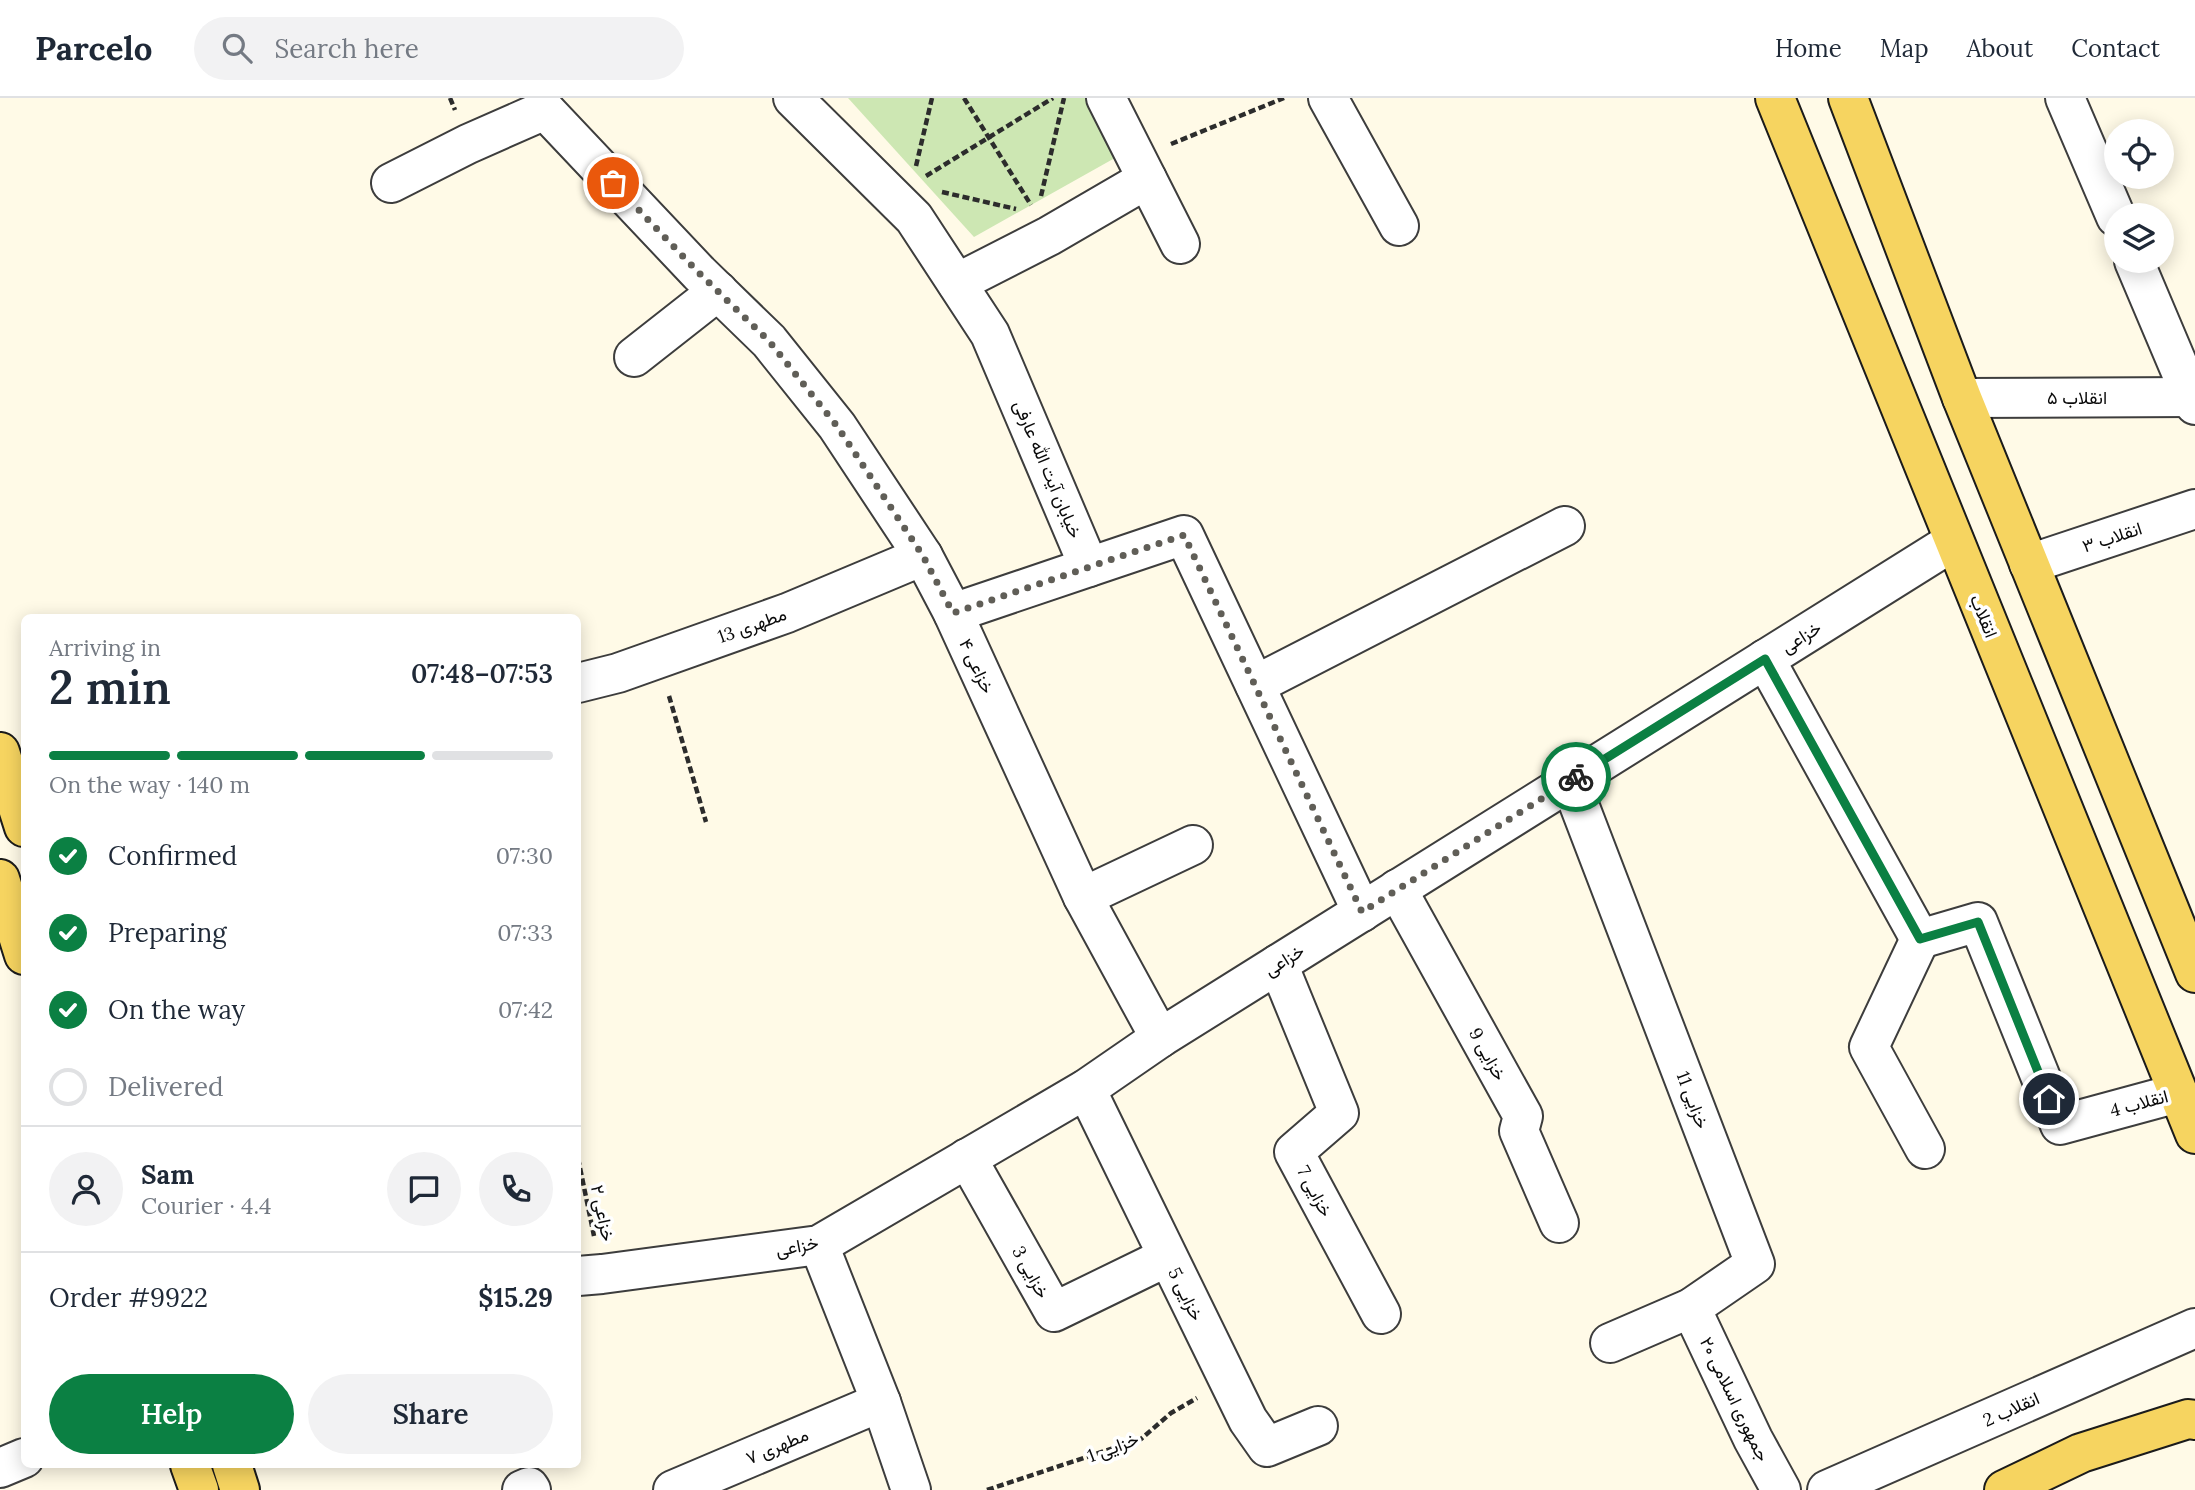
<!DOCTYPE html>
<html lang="en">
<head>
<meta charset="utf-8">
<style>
	body { margin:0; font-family:Lora,Vazirmatn,serif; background:#f2f2f3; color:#1f2937; height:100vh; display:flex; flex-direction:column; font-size:26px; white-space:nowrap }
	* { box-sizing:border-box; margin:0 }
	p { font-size:23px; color:#747a83 }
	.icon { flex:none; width:38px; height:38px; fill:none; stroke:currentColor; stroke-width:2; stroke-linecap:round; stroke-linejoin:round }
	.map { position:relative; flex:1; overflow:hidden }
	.side { position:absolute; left:21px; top:516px; width:560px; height:854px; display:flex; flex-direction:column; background:#fff; border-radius:10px; box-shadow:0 4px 18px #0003 }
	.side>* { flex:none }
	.fabs { position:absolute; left:2104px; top:21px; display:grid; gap:14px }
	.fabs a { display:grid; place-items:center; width:70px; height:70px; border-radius:50%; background:#fff; box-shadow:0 4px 18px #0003; font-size:35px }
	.pin { position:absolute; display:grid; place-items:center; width:60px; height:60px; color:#fff; margin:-30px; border:4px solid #fff; border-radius:50%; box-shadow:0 2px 7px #0007 }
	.courier { position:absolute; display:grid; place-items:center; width:70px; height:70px; margin:-35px; border:5px solid #0b8043; border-radius:50%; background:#fff; color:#222; box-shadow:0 2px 9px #0007 }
	.head em { font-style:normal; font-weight:600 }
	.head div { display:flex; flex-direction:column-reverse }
	.head { display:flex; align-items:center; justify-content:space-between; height:119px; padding:0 28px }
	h1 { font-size:46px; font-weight:600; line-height:52px }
	.bar { display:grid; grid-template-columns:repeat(4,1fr); gap:10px 7px; align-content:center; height:84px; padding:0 28px }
	.bar i { height:9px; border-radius:5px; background:#e0e1e3 }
	.bar .on { background:#0b8043 }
	.bar p { grid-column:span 4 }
	.line { display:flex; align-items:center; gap:18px; padding:0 28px; border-top:2px solid #e0e1e3 }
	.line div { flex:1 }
	.round { display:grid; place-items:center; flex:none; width:74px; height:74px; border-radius:37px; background:#f2f2f3 }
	ol { padding:0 28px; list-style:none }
	li { display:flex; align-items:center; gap:21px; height:77px }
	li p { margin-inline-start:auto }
	li .icon { padding:7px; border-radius:50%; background:#0b8043; color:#fff; stroke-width:4 }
	li:last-child { color:#747a83 }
	li i { width:38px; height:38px; border:4px solid #e0e1e3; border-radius:50% }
	.button { display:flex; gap:14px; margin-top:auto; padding:14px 28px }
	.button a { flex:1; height:80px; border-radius:42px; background:#0b8043; color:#fff; font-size:28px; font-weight:600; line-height:80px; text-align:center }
	.button a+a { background:#f2f2f3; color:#1f2937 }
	header { display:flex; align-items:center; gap:42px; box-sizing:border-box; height:98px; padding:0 35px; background:#fff; border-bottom:2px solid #e0e1e3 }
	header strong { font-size:33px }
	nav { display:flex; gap:38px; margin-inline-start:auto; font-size:24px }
	.search { width:490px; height:63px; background:#f2f2f3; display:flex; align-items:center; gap:18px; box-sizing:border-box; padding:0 24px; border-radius:38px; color:#747a83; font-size:26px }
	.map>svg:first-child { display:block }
</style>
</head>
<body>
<header>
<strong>Parcelo</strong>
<div class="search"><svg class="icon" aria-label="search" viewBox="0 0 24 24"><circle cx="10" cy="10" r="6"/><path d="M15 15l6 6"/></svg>Search here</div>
<nav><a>Home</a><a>Map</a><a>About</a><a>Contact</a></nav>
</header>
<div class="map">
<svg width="2195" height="1392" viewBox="0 0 2195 1392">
	<rect width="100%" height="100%" fill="#fffae7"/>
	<path fill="#cde7b3" d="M848,0h245l29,56 -148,83z"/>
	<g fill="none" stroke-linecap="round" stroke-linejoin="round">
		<g stroke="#3d3d3d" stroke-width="42">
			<g id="minor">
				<path d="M793,0l121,120 76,116 99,233 95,-32 178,377"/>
				<path d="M1106,0l74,146"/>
				<path d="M1328,0l71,128"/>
				<path d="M2065,0l51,119"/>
				<path d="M545,12l154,163 70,68 68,85 86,130 30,57 130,284 77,141"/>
				<path d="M391,85l77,-39 77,-34"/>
				<path d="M2134,163l61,144"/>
				<path d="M957,185l92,-47 98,-57"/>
				<path d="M634,259l84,-66"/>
				<path d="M1962,300l233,-1"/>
				<path d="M2029,466l166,-55"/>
				<path d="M953,515l136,-46"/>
				<path d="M1765,561l155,280 58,-17 82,203 118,-32"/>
				<path d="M578,585l40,-10 169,-60 136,-57"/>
				<path d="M1255,587l310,-159"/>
				<path d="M1570,683l185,483 -64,44 -81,35"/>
				<path d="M1397,791l126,227 -4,15 40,92"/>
				<path d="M1083,799l110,-52"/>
				<path d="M1920,841l-51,108 56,102"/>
				<path d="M1278,866l61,149 -45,39 87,162"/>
				<path d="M1086,991l162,331 19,27 51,-21"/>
				<path d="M967,1060l87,154 113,-55"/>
				<path d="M819,1147l62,157 30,88"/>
				<path d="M578,1178l24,-2 217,-29 267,-156 74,-51 794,-497"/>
				<path d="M1691,1210l62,131 28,51"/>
				<path d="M0,1370l24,-10"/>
				<path d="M522,1392l7,-3 2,3"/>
				<path d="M673,1392l208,-88"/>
				<path d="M1827,1392l368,-162"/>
			</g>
		</g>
		<g stroke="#1b1b1b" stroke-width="42">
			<g id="major">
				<path d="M1775,0l420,1036"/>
				<path d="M1848,0l114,300 233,575"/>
				<path d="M0,654l24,75"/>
				<path d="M0,781l24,76"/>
				<path d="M190,1367l9,25"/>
				<path d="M232,1367l8,25"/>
				<path d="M2004,1392l77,-37 107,-34 7,1"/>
			</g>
		</g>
		<g stroke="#2c2c2c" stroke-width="4.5" stroke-dasharray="7 3.5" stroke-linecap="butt">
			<path d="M450,0l5,12"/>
			<path d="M964,0l67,107"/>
			<path d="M1171,46l113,-46"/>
			<path d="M916,68l16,-68"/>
			<path d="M926,78l127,-78"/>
			<path d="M942,94l74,17"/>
			<path d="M1041,98l23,-98"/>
			<path d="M669,598l37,126"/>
			<path d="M578,1060l16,78"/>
			<path d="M987,1392l154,-51 30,-26 26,-15"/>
		</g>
		<use href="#minor" stroke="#fff" stroke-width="38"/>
		<use href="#major" stroke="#f6d460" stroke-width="38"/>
	</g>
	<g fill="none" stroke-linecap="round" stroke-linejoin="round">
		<path stroke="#605e57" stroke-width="7" stroke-dasharray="0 12.6" d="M613,85l86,90 70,68 68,85 86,130 30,57 231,-78 178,377 214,-135"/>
		<path stroke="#0b8043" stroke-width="9" d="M1576,679l189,-118 155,280 58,-17 71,177"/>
	</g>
	<g text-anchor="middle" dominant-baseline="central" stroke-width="7" stroke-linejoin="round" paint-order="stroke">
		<g font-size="18" fill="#0a0a0a" stroke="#fff">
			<text x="2077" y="299">انقلاب ۵</text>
			<text transform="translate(1048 371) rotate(67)">خیابان آیت الله عارفی</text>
			<text transform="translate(2112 439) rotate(-18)">انقلاب ۳</text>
			<text transform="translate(1984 518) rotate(68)">انقلاب</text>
			<text transform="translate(752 527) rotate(-20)">مطهری 13</text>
			<text transform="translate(1801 539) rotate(-32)">خزاعی</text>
			<text transform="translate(977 568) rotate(65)">خزاعی ۴</text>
			<text transform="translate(1284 862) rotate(-32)">خزاعی</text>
			<text transform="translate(1488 956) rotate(61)">خزایی 9</text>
			<text transform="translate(1693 1002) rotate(69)">خزایی 11</text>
			<text transform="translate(2139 1005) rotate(-15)">انقلاب 4</text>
			<text transform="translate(1315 1093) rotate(62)">خزایی 7</text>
			<text transform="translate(603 1115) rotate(78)">خزاعی ۲</text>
			<text transform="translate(797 1148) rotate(-11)">خزاعی</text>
			<text transform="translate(1031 1174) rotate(61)">خزایی 3</text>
			<text transform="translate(1186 1196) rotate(64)">خزایی 5</text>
			<text transform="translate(1735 1301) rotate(64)">جمهوری اسلامی ۲۰</text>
			<text transform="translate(2011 1311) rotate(-24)">انقلاب 2</text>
			<text transform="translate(777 1348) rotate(-23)">مطهری ۷</text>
			<text transform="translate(1113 1349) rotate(-21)">خزایی 1</text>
		</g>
	</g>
</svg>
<div class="fabs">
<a><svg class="icon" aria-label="locate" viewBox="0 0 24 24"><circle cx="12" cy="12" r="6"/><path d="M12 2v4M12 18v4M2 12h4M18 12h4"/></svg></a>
<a><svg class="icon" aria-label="layers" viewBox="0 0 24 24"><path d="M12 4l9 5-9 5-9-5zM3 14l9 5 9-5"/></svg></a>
</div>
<div class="pin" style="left:613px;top:85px;background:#ea580c"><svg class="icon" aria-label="bag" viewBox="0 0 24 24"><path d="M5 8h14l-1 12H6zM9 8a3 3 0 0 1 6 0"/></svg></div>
<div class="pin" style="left:2049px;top:1001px;background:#1f2937"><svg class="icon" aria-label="home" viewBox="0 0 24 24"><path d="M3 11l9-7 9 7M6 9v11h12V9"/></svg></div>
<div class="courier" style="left:1576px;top:679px"><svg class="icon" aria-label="bike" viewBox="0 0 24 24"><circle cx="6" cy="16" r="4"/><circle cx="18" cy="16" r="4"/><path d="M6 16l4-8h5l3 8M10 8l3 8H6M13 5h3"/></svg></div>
<section class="side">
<div class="head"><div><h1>2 min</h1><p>Arriving in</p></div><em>07:48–07:53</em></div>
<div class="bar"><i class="on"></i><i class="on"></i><i class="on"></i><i></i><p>On the way · 140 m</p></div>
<ol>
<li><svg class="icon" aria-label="check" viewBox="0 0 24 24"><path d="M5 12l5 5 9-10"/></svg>Confirmed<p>07:30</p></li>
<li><svg class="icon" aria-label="check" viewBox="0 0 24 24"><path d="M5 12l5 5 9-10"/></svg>Preparing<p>07:33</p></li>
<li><svg class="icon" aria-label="check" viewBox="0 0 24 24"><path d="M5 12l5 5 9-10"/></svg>On the way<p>07:42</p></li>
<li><i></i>Delivered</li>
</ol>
<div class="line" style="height:126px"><a class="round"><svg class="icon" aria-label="person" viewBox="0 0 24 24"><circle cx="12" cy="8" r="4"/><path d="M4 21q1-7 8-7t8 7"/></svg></a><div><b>Sam</b><p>Courier · 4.4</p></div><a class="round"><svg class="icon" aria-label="chat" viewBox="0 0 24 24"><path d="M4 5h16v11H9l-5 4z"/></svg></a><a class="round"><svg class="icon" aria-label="phone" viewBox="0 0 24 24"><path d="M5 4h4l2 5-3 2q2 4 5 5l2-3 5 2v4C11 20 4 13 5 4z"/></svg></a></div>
<div class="line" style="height:91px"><div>Order #9922</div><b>$15.29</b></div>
<div class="button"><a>Help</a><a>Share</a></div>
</section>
</div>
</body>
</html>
